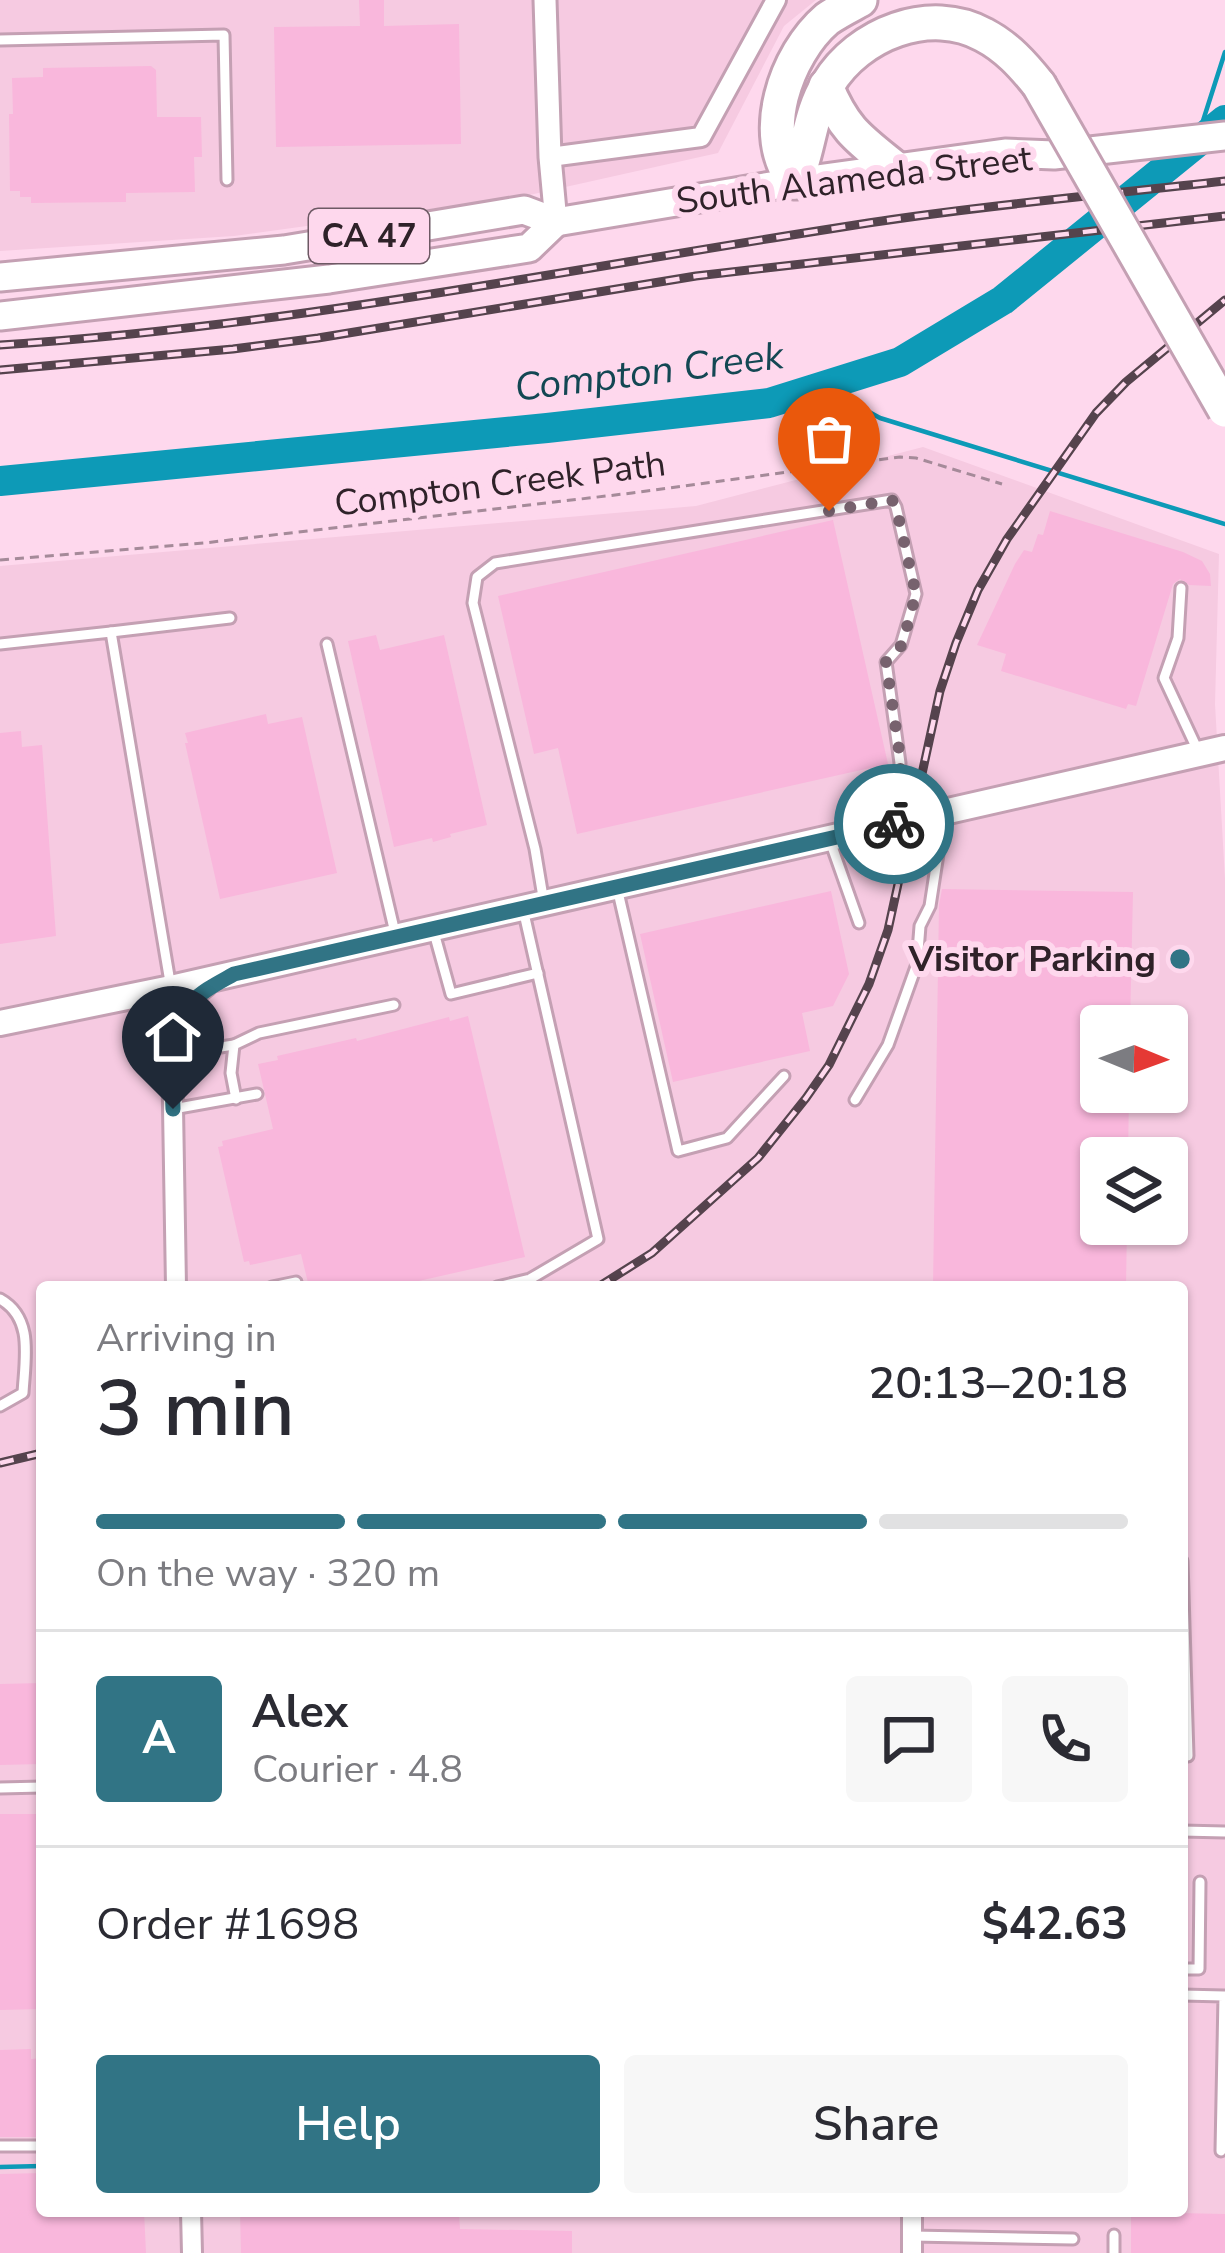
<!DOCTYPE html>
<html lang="en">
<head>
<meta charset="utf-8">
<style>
	body { margin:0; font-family:"Nunito Sans",sans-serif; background:#f7f7f7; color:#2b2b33; height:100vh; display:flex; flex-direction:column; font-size:45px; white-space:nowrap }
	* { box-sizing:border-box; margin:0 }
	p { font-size:39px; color:#7c7c81 }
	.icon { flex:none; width:66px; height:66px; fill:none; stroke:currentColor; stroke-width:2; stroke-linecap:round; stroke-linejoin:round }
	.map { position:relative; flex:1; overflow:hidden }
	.drawer { position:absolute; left:36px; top:1281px; width:1152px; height:936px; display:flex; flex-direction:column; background:#fff; border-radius:12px; box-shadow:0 3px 9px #0004 }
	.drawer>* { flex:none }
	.needle { width:78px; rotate:91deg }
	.fabs { position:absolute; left:1080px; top:1005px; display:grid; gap:24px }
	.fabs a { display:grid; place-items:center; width:108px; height:108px; border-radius:12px; background:#fff; box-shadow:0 3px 9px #0004; font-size:60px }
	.pin { position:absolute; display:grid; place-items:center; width:102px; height:102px; color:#fff; margin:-123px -51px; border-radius:50% 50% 50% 0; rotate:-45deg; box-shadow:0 0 12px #0007 }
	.pin .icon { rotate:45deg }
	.courier { position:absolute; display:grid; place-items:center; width:120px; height:120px; margin:-60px; border:9px solid #317485; border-radius:50%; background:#fff; color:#222; box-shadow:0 3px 15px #0007 }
	.summary em { font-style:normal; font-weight:600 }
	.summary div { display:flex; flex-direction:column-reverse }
	.summary { display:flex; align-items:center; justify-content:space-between; height:204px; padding:0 60px }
	h1 { font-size:78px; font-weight:600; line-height:90px }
	.bar { display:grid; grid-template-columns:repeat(4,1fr); gap:18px 12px; align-content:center; height:144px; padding:0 60px }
	.bar i { height:15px; border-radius:9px; background:#e1e1e2 }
	.bar .on { background:#317485 }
	.bar p { grid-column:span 4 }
	.line { display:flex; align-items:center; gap:30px; padding:0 60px; border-top:3px solid #e1e1e2 }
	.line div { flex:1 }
	.round { display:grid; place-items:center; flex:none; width:126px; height:126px; border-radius:12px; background:#f7f7f7 }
	.button { display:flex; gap:24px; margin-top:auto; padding:24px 60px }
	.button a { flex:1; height:138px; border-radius:12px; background:#317485; color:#fff; font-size:48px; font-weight:600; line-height:138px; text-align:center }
	.button a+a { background:#f7f7f7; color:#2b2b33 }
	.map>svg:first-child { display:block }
</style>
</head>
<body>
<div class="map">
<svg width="1225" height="2253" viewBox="0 0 1225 2253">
	<rect width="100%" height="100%" fill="#fed8ed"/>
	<g fill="#f6cae1" fill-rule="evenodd">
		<path d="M0,0h816l-32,26 -66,127 -193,43 -291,40 -234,15z"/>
		<path d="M923,447l296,107 -4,150 10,175v1374h-1225v-1687l696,-60zM1101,1026h66v66h-66zM1101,1158h66v66h-66zM42,1287h1140v924h-1140z"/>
	</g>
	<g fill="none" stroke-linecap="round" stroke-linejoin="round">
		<g stroke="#0d9ab7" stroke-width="4.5">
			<path d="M1201,127l24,-75"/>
			<path d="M822,386l58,32 345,106"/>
			<path d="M0,2167l42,-1"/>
		</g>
		<path stroke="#0d9ab7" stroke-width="30" d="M0,481l547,-53 222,-25 131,-41 103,-62 222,-180"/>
	</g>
	<g fill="#f9b7dc">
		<path d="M359,0h25v26l75,-2 2,120 -185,3 -2,-120 86,-1z"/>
		<path d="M151,66l5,4 1,47h44l1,40h-8l1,35 -69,1v9l-95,1v-6h-11v-6h-10l-1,-77h4l-1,-36 31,-1v-9z"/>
		<path d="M1050,511l133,41 19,9 8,13 1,12 -22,-1 -9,-6 -7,5 -37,122 -8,-2 -2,5 -125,-38 5,-17 -29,-9 38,-81 9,-14 8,2 6,-18 5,1z"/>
		<path d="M833,520l55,244 -311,70 -19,-86 -24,6 -36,-158z"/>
		<path d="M376,635l4,15 64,-15 43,190 -37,9 1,3 -18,5 -1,-4 -38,9 -46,-206z"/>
		<path d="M266,714l2,10 34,-7 35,156 -117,26 -35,-156h3l-3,-10z"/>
		<path d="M21,731l1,16 20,-2 14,191 -56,8v-211z"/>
		<path d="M942,889l191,3 -3,134h-29v66h28l-1,66h-27v66h26l-1,63h-193l6,-382z"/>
		<path d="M831,891l18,83 -16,32 -31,7 8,38 -137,31 -33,-148z"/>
		<path d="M468,1016l57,241 -133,30h-83l-8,-33 -51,11 -1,-4 -5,1 -26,-115 5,-1 -1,-5 51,-12 -15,-65 20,-4 -1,-4 79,-18 1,3 92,-24 1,4z"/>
		<path d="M42,1683v81l-42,1v-81z"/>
		<path d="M0,1814h42v195l-42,1z"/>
		<path d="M31,2049v10l11,-1v79h-42v-87z"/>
		<path d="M42,2173v38h102l2,42h-146v-79z"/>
		<path d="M240,2211h169l1,4 49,-1 1,15 112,2v22h-331z"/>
		<path d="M1131,2212l94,2v39h-94z"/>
	</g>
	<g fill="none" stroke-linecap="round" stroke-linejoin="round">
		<g stroke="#c4a0b3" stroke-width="15">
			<g id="service">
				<path d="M0,40l224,-5 3,145"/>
				<path d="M1181,588l-3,50 -14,40 35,75"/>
				<path d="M111,632l119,-14"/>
				<path d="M0,644l111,-12 60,356"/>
				<path d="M327,644l69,293"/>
				<path d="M829,838l30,85"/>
				<path d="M618,892l60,259 49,-13 57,-62"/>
				<path d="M544,903l-9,-54 -62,-246 4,-26 18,-14 397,-63 4,7 20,87 -15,51 -15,17 14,101 -5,58"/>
				<path d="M433,929l18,65 87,-21"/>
				<path d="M178,1032l13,-28 19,-15"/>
				<path d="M174,1054l60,-9"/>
				<path d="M236,1099l-5,-26 3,-28 25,-12 135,-28"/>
				<path d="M855,1100l33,-55 29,-81 3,-38 10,-20 8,-52 -9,-36"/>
				<path d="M173,1109l84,-15"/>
				<path d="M272,1287l24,-5"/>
				<path d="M497,1287l33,-8 68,-40 -75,-330"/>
				<path d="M0,1299c34,19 25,59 23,94l-23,13"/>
				<path d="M1182,1561l6,195"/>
				<path d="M0,1788l42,-1"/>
				<path d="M1182,1831l43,1"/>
				<path d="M1182,1969h17l1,-87"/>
				<path d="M1182,1995l42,1 -3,155"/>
				<path d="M0,2146h42"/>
				<path d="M1114,2235v18"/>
				<path d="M912,2236l161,3"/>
			</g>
		</g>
		<g stroke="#c4a0b3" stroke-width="24">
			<g id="minor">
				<path d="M550,157l151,-20 75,-137"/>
				<path d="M171,988l5,299"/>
				<path d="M191,2211l1,42"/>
				<path d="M912,2253v-42"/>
			</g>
		</g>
		<g stroke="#c4a0b3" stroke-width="27">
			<path id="tertiary" d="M545,0l5,157 6,65"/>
		</g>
		<g stroke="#c4a0b3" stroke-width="30">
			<path id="secondary" d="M0,1023l171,-35 1054,-240"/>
		</g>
		<g stroke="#c4a0b3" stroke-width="33">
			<g id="primary">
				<path d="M0,277l284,-27 240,-40 32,12 239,-40 210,-29 49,2 171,-19"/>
				<path d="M0,316l329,-37 200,-31 27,-26"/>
			</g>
		</g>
		<g stroke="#c4a0b3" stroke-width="39">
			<g id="motorway">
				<path d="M860,0c-11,6 -23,12 -33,19 -41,35 -70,117 -32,163 14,-31 14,-68 33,-98 30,-50 102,-79 156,-49 23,12 39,30 55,50"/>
				<path d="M826,86c18,44 33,53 69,82"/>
			</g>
		</g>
		<path stroke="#a58a99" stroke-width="3" stroke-dasharray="9 6" stroke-linecap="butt" d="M0,560l204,-17 428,-50 268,-36 16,1 86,26"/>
		<use href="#service" stroke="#fff" stroke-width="9"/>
		<use href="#minor" stroke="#fff" stroke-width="18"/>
		<use href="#tertiary" stroke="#fff" stroke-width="21"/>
		<use href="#secondary" stroke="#fff" stroke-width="24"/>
		<use href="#primary" stroke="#fff" stroke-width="27"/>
		<use href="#motorway" stroke="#fff" stroke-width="33"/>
		<g stroke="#55434d" stroke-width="9">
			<g id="rail">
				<path d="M0,345c298,-19 587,-80 882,-124 114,-17 229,-27 343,-40"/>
				<path d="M0,370l233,-21 85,-11 378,-62 529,-60"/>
				<path d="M598,1287l54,-34 106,-95 48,-60 23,-33 40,-81 19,-54 52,-239 16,-48 22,-53 29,-51 89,-126 30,-31 99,-82"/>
				<path d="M0,1463l42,-10"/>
			</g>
		</g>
		<use href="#rail" stroke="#fed8ed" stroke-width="4.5" stroke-dasharray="14" stroke-linecap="butt"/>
		<g stroke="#c4a0b3" stroke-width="39" stroke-linecap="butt">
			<path id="motorway-bridge" d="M1039,85l186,325"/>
		</g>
		<use href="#motorway-bridge" stroke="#fff" stroke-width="33"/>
	</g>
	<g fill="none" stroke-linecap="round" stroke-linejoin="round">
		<path stroke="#77626e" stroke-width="12" stroke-dasharray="0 21.6" d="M829,511l63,-11 4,7 20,87 -14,51 -16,17 15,101 -7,61"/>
		<path stroke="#317485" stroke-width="15" d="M173,1109c-1,-35 -7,-79 19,-107 11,-12 28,-20 42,-28l660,-150"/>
	</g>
	<circle fill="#317485" stroke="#fed8ed" stroke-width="4.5" cx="1180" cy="959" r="12"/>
	<g text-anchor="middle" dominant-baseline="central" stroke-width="12" stroke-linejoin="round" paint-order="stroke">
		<rect fill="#fed8ed" stroke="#6d5964" stroke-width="3" x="309" y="209" width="120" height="54" rx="9"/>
		<g font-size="33" font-weight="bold" fill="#2f2229">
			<text x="369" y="236">CA 47</text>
		</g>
		<g font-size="36" fill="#2f2229" stroke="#fed8ed">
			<text transform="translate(854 180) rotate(-7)">South Alameda Street</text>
			<text transform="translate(500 484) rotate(-7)">Compton Creek Path</text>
		</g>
		<g font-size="36" font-weight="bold" fill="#2f2229" stroke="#fed8ed" text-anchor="end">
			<text x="1156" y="959">Visitor Parking</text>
		</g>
		<g font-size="39" font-style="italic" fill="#134753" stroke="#fed8ed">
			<text transform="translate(649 372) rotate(-7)">Compton Creek</text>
		</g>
	</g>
</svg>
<div class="fabs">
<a><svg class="needle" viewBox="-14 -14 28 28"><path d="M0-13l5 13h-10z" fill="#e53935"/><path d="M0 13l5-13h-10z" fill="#7c7c81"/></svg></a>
<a><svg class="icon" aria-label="layers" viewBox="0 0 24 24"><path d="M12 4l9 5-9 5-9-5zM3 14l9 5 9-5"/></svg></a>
</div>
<div class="pin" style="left:829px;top:511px;background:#ea580c"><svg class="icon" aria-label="bag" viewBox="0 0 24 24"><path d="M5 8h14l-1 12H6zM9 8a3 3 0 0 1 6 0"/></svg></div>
<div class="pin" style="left:173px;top:1109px;background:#1f2937"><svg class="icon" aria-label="home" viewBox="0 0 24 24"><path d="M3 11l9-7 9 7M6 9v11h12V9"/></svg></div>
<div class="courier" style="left:894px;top:824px"><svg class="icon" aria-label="bike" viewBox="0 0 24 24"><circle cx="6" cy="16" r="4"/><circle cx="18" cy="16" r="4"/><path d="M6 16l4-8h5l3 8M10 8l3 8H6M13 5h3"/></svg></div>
<section class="drawer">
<div class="summary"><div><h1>3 min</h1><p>Arriving in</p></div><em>20:13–20:18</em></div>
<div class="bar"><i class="on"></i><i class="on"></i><i class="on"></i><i></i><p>On the way · 320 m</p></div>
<div class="line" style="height:216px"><b class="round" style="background:#317485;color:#fff">A</b><div><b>Alex</b><p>Courier · 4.8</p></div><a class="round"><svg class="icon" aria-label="chat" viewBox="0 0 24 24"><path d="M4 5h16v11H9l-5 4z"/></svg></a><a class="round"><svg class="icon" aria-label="phone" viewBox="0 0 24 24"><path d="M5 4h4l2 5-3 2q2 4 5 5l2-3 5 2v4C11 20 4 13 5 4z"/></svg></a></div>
<div class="line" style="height:156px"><div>Order #1698</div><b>$42.63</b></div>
<div class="button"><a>Help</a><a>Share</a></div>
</section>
</div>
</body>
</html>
